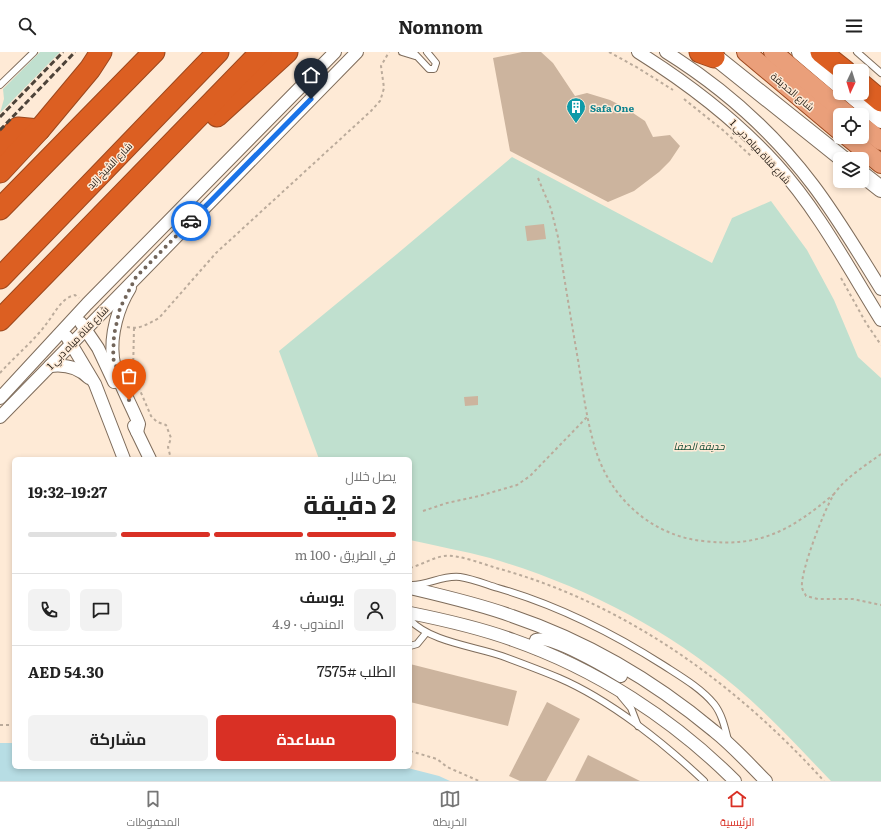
<!DOCTYPE html>
<html lang="ar">
<head>
<meta charset="utf-8">
<style>
	body { margin:0; font-family:Literata,Cairo,serif; background:#f2f2f2; color:#222; direction:rtl; height:100vh; display:flex; flex-direction:column; font-size:15px; white-space:nowrap }
	* { box-sizing:border-box; margin:0 }
	p { font-size:13px; color:#767676 }
	.icon { flex:none; width:22px; height:22px; fill:none; stroke:currentColor; stroke-width:2; stroke-linecap:round; stroke-linejoin:round }
	.map { position:relative; flex:1; overflow:hidden; direction:ltr }
	.drawer { position:absolute; left:12px; top:405px; width:400px; height:312px; display:flex; flex-direction:column; background:#fff; border-radius:6px; box-shadow:0 2px 6px #0003; direction:rtl }
	.drawer>* { flex:none }
	.needle { width:26px; rotate:184deg }
	.buttons { position:absolute; left:833px; top:12px; display:grid; gap:8px }
	.buttons a { display:grid; place-items:center; width:36px; height:36px; border-radius:6px; background:#fff; box-shadow:0 2px 6px #0003; font-size:20px }
	.pin { position:absolute; display:grid; place-items:center; width:34px; height:34px; color:#fff; margin:-41px -17px; border-radius:50% 50% 50% 0; rotate:-45deg; box-shadow:0 0 4px #0007 }
	.pin .icon { rotate:45deg }
	.courier { position:absolute; display:grid; place-items:center; width:40px; height:40px; margin:-20px; border:3px solid #1a73e8; border-radius:50%; background:#fff; color:#222; box-shadow:0 1px 5px #0007 }
	.head em { font-style:normal; font-weight:700 }
	.head div { display:flex; flex-direction:column-reverse }
	.head { display:flex; align-items:center; justify-content:space-between; height:68px; padding:0 16px }
	h1 { font-size:26px; font-weight:700; line-height:30px }
	.bar { display:grid; grid-template-columns:repeat(4,1fr); gap:6px 4px; align-content:center; height:48px; padding:0 16px }
	.bar i { height:5px; border-radius:3px; background:#e0e0e0 }
	.bar .selected { background:#d93025 }
	.bar p { grid-column:span 4 }
	.line { display:flex; align-items:center; gap:10px; padding:0 16px; border-top:1px solid #e0e0e0 }
	.line div { flex:1 }
	.round { display:grid; place-items:center; flex:none; width:42px; height:42px; border-radius:6px; background:#f2f2f2 }
	.cta { display:flex; gap:8px; margin-top:auto; padding:8px 16px }
	.cta a { flex:1; height:46px; border-radius:6px; background:#d93025; color:#fff; font-size:16px; font-weight:700; line-height:46px; text-align:center }
	.cta a+a { background:#f2f2f2; color:#222 }
	header { display:flex; justify-content:space-between; align-items:center; height:52px; padding:0 16px; background:#fff; font-size:18px; font-weight:700 }
	.tabs { display:flex; justify-content:space-around; align-items:center; height:56px; border-top:1px solid #e0e0e0; background:#fff; font-size:11px; color:#767676 }
	.tabs a { display:grid; justify-items:center; gap:2px }
	.tabs .selected { color:#d93025 }
	.map>svg:first-child { display:block }
</style>
</head>
<body>
<header><svg class="icon" aria-label="menu" viewBox="0 0 24 24"><path d="M4 6h16M4 12h16M4 18h16"/></svg>Nomnom<svg class="icon" aria-label="search" viewBox="0 0 24 24"><circle cx="10" cy="10" r="6"/><path d="M15 15l6 6"/></svg></header>
<div class="map">
<svg width="881" height="729" viewBox="0 0 881 729">
	<rect width="100%" height="100%" fill="#feead6"/>
	<g fill="#c0e0cf">
		<path d="M40,0h20l-60,61 4,-14 -1,-10z"/>
		<path d="M512,105l200,106 20,-45 39,-17 36,49 27,50 24,57 23,21v403h-50c-31,-32 -61,-65 -94,-93 -72,-61 -158,-104 -247,-130 -26,-7 -54,-12 -80,-18v-81h-91l-40,-108 118,-97z"/>
	</g>
	<path fill="#b7dde4" d="M0,691h14v24h390l35,9 11,5h-450z"/>
	<g fill="#ccb49e">
		<path d="M522,0h19l12,11 22,33 12,-3 23,7 14,7 21,14 8,16 17,-2 10,11 -10,15 -11,11 -25,19 -26,11 -98,-51 -17,-93z"/>
		<path d="M544,172l2,15 -19,2 -2,-15z"/>
		<path d="M478,344v9l-13,1 -1,-9z"/>
		<path d="M410,612l107,27 -9,35 -98,-24z"/>
		<path d="M547,650l33,17 -34,62h-26l-11,-5z"/>
		<path d="M588,703l52,26h-65z"/>
	</g>
	<g fill="none" stroke-linecap="round" stroke-linejoin="round">
		<g stroke="#7e6c5b" stroke-width="8">
			<g id="service">
				<path d="M402,0l13,4"/>
				<path d="M413,0l16,17h5l2,-6 -9,-11"/>
				<path d="M857,0l24,21"/>
				<path d="M0,33l34,-33"/>
				<path d="M412,533c17,0 30,-10 48,-8 13,2 25,7 38,11 59,17 113,44 165,77 17,11 38,23 51,39 8,10 11,24 14,36"/>
				<path d="M410,568c21,22 63,26 92,36 19,7 38,14 57,22 51,22 105,65 145,103"/>
				<path d="M410,594l7,-2 9,-11"/>
				<path d="M621,644l10,12 7,18"/>
			</g>
		</g>
		<g stroke="#7e6c5b" stroke-width="14">
			<g id="minor">
				<path d="M638,0c51,32 98,68 138,112 42,46 72,103 105,156"/>
				<path d="M666,0c56,35 107,80 147,133 25,33 46,69 68,104"/>
				<path d="M130,236c-12,19 -20,47 -17,70 3,21 18,46 26,66l-2,8"/>
				<path d="M81,271l17,25 16,34"/>
				<path d="M67,285l28,47 29,75"/>
				<path d="M50,314c15,-2 28,1 39,12"/>
				<path d="M0,346l87,-94 248,-252"/>
				<path d="M0,365l357,-365"/>
				<path d="M134,374l16,33"/>
				<path d="M410,536c34,8 69,16 102,28 74,25 142,65 202,115 19,15 35,33 52,50"/>
				<path d="M410,561c35,7 70,15 103,27 83,29 160,79 222,141"/>
				<path d="M538,597l-3,-5 1,-4c14,-6 70,27 85,36"/>
			</g>
		</g>
		<g stroke="#7e6c5b" stroke-width="18">
			<g id="secondary">
				<path d="M709,0l134,107"/>
				<path d="M800,0l40,34"/>
				<path d="M849,41l32,27"/>
				<path d="M862,122l19,15"/>
			</g>
		</g>
		<g stroke="#9c481e" stroke-width="20">
			<g id="primary">
				<path d="M746,0l94,79"/>
				<path d="M773,0l75,63"/>
				<path d="M862,74l19,15"/>
				<path d="M848,85l33,27"/>
			</g>
		</g>
		<g stroke="#9c481e" stroke-width="23">
			<g id="motorway">
				<path d="M700,0l14,5"/>
				<path d="M821,0l24,19"/>
				<path d="M862,33l19,16"/>
				<path d="M217,64l70,-64"/>
				<path d="M0,95l18,-19 21,2"/>
				<path d="M0,120l39,-42 51,-61 11,-17"/>
				<path d="M0,157l154,-157"/>
				<path d="M0,226l218,-226"/>
				<path d="M0,268l261,-268"/>
			</g>
		</g>
		<g stroke="#bbab9b" stroke-width="2" stroke-dasharray="3 3" stroke-linecap="butt">
			<path d="M609,0l29,16 35,22"/>
			<path d="M684,47l40,32 27,25"/>
			<path d="M538,126l13,31 7,28c6,41 13,82 20,123 5,31 9,64 19,94 16,47 57,82 106,87 58,7 88,-11 131,-47"/>
			<path d="M841,226l25,45 15,22"/>
			<path d="M127,275c12,3 21,-3 32,-9l57,-65 155,-142 9,-10 2,-6 2,-7 -3,-22 8,-14"/>
			<path d="M134,276l-1,46 18,42 6,6 9,3 5,13 -3,9 3,12"/>
			<path d="M0,321c15,-17 34,-32 47,-50 8,-10 14,-25 28,-28l4,3"/>
			<path d="M881,402c-16,12 -35,23 -47,40 -9,14 -34,78 -32,93 0,3 3,6 4,9l12,3h35l28,6"/>
			<path d="M423,459l24,-8 32,-7 38,-11 13,-9 58,-60"/>
			<path d="M410,516c11,-3 22,-10 34,-12 15,-2 41,9 56,13 128,36 236,115 324,212"/>
			<path d="M0,673h14"/>
			<path d="M410,699l27,8 10,8 32,14"/>
		</g>
		<use href="#service" stroke="#fff" stroke-width="6"/>
		<use href="#minor" stroke="#fff" stroke-width="12"/>
		<use href="#secondary" stroke="#fff" stroke-width="16"/>
		<use href="#primary" stroke="#ea9f7a" stroke-width="18"/>
		<use href="#motorway" stroke="#dc5f22" stroke-width="21"/>
		<g stroke="#4d4339" stroke-width="3" stroke-dasharray="6 3" stroke-linecap="butt">
			<path d="M0,65l63,-65"/>
			<path d="M0,78l75,-78"/>
		</g>
	</g>
	<g fill="none" stroke-linecap="round" stroke-linejoin="round">
		<path stroke="#72655a" stroke-width="4" stroke-dasharray="0 7.2" d="M129,348l-16,-42 1,-23 6,-27 16,-31 55,-56"/>
		<path stroke="#1a73e8" stroke-width="5" d="M191,169l120,-122"/>
	</g>
	<defs>
		<g id="building-pin" transform="scale(1)"><path d="M0 17L-7.5 6A9.5 9.5 0 1 1 7.5 6Z" fill="#0f9aa8" stroke="#feead6"/><path d="M-4-6H4V6H1V3H-1V6H-4ZM-2.5-4.3h1.7v1.8h-1.7ZM.8-4.3h1.7v1.8H.8ZM-2.5-1h1.7V.8h-1.7ZM.8-1h1.7V.8H.8Z" fill="#fff"/></g>
	</defs>
	<g fill-rule="evenodd">
		<use href="#building-pin" x="576" y="55"/>
	</g>
	<g text-anchor="middle" dominant-baseline="central" stroke-width="3" stroke-linejoin="round" paint-order="stroke">
		<g font-size="10" fill="#261e17" stroke="#feead6">
			<text transform="translate(793 39) rotate(40)">شارع الحديقة</text>
			<text transform="translate(761 99) rotate(47)">شارع قناة مياه دبي 1</text>
			<text transform="translate(109 113) rotate(-46)">شارع الشيخ زايد</text>
			<text transform="translate(77 285) rotate(-46)">شارع قناة مياه دبي 1</text>
		</g>
		<g font-size="10" font-weight="bold" fill="#0d838f" stroke="#feead6" text-anchor="start">
			<text x="590" y="55">Safa One</text>
		</g>
		<g font-size="10" font-style="italic" fill="#114b34" stroke="#feead6">
			<text x="699" y="393">حديقة الصفا</text>
		</g>
	</g>
</svg>
<div class="buttons">
<a><svg class="needle" viewBox="-14 -14 28 28"><path d="M0-13l5 13h-10z" fill="#e53935"/><path d="M0 13l5-13h-10z" fill="#767676"/></svg></a>
<a><svg class="icon" aria-label="locate" viewBox="0 0 24 24"><circle cx="12" cy="12" r="6"/><path d="M12 2v4M12 18v4M2 12h4M18 12h4"/></svg></a>
<a><svg class="icon" aria-label="layers" viewBox="0 0 24 24"><path d="M12 4l9 5-9 5-9-5zM3 14l9 5 9-5"/></svg></a>
</div>
<div class="pin" style="left:129px;top:348px;background:#ea580c"><svg class="icon" aria-label="bag" viewBox="0 0 24 24"><path d="M5 8h14l-1 12H6zM9 8a3 3 0 0 1 6 0"/></svg></div>
<div class="pin" style="left:311px;top:47px;background:#1f2937"><svg class="icon" aria-label="home" viewBox="0 0 24 24"><path d="M3 11l9-7 9 7M6 9v11h12V9"/></svg></div>
<div class="courier" style="left:191px;top:169px"><svg class="icon" aria-label="car" viewBox="0 0 24 24"><path d="M5 17H2v-5l4-1 3-4h7l3 4 3 1v5h-3M9 17h6M6 11h13"/><circle cx="7" cy="17" r="2"/><circle cx="17" cy="17" r="2"/></svg></div>
<section class="drawer">
<div class="head"><div><h1>2 دقيقة</h1><p>يصل خلال</p></div><em>19:27–19:32</em></div>
<div class="bar"><i class="selected"></i><i class="selected"></i><i class="selected"></i><i></i><p>في الطريق · 100 m</p></div>
<div class="line" style="height:72px"><a class="round"><svg class="icon" aria-label="person" viewBox="0 0 24 24"><circle cx="12" cy="8" r="4"/><path d="M4 21q1-7 8-7t8 7"/></svg></a><div><b>يوسف</b><p>المندوب · 4.9</p></div><a class="round"><svg class="icon" aria-label="chat" viewBox="0 0 24 24"><path d="M4 5h16v11H9l-5 4z"/></svg></a><a class="round"><svg class="icon" aria-label="phone" viewBox="0 0 24 24"><path d="M5 4h4l2 5-3 2q2 4 5 5l2-3 5 2v4C11 20 4 13 5 4z"/></svg></a></div>
<div class="line" style="height:52px"><div>الطلب #7575</div><b>AED 54.30</b></div>
<div class="cta"><a>مساعدة</a><a>مشاركة</a></div>
</section>
</div>
<nav class="tabs">
<a class="selected"><svg class="icon" aria-label="home" viewBox="0 0 24 24"><path d="M3 11l9-7 9 7M6 9v11h12V9"/></svg>الرئيسية</a>
<a><svg class="icon" aria-label="map" viewBox="0 0 24 24"><path d="M3 6l6-2 6 2 6-2v14l-6 2-6-2-6 2zM9 4v14M15 6v14"/></svg>الخريطة</a>
<a><svg class="icon" aria-label="saved" viewBox="0 0 24 24"><path d="M7 4h10v16l-5-4-5 4z"/></svg>المحفوظات</a>
</nav>
</body>
</html>
